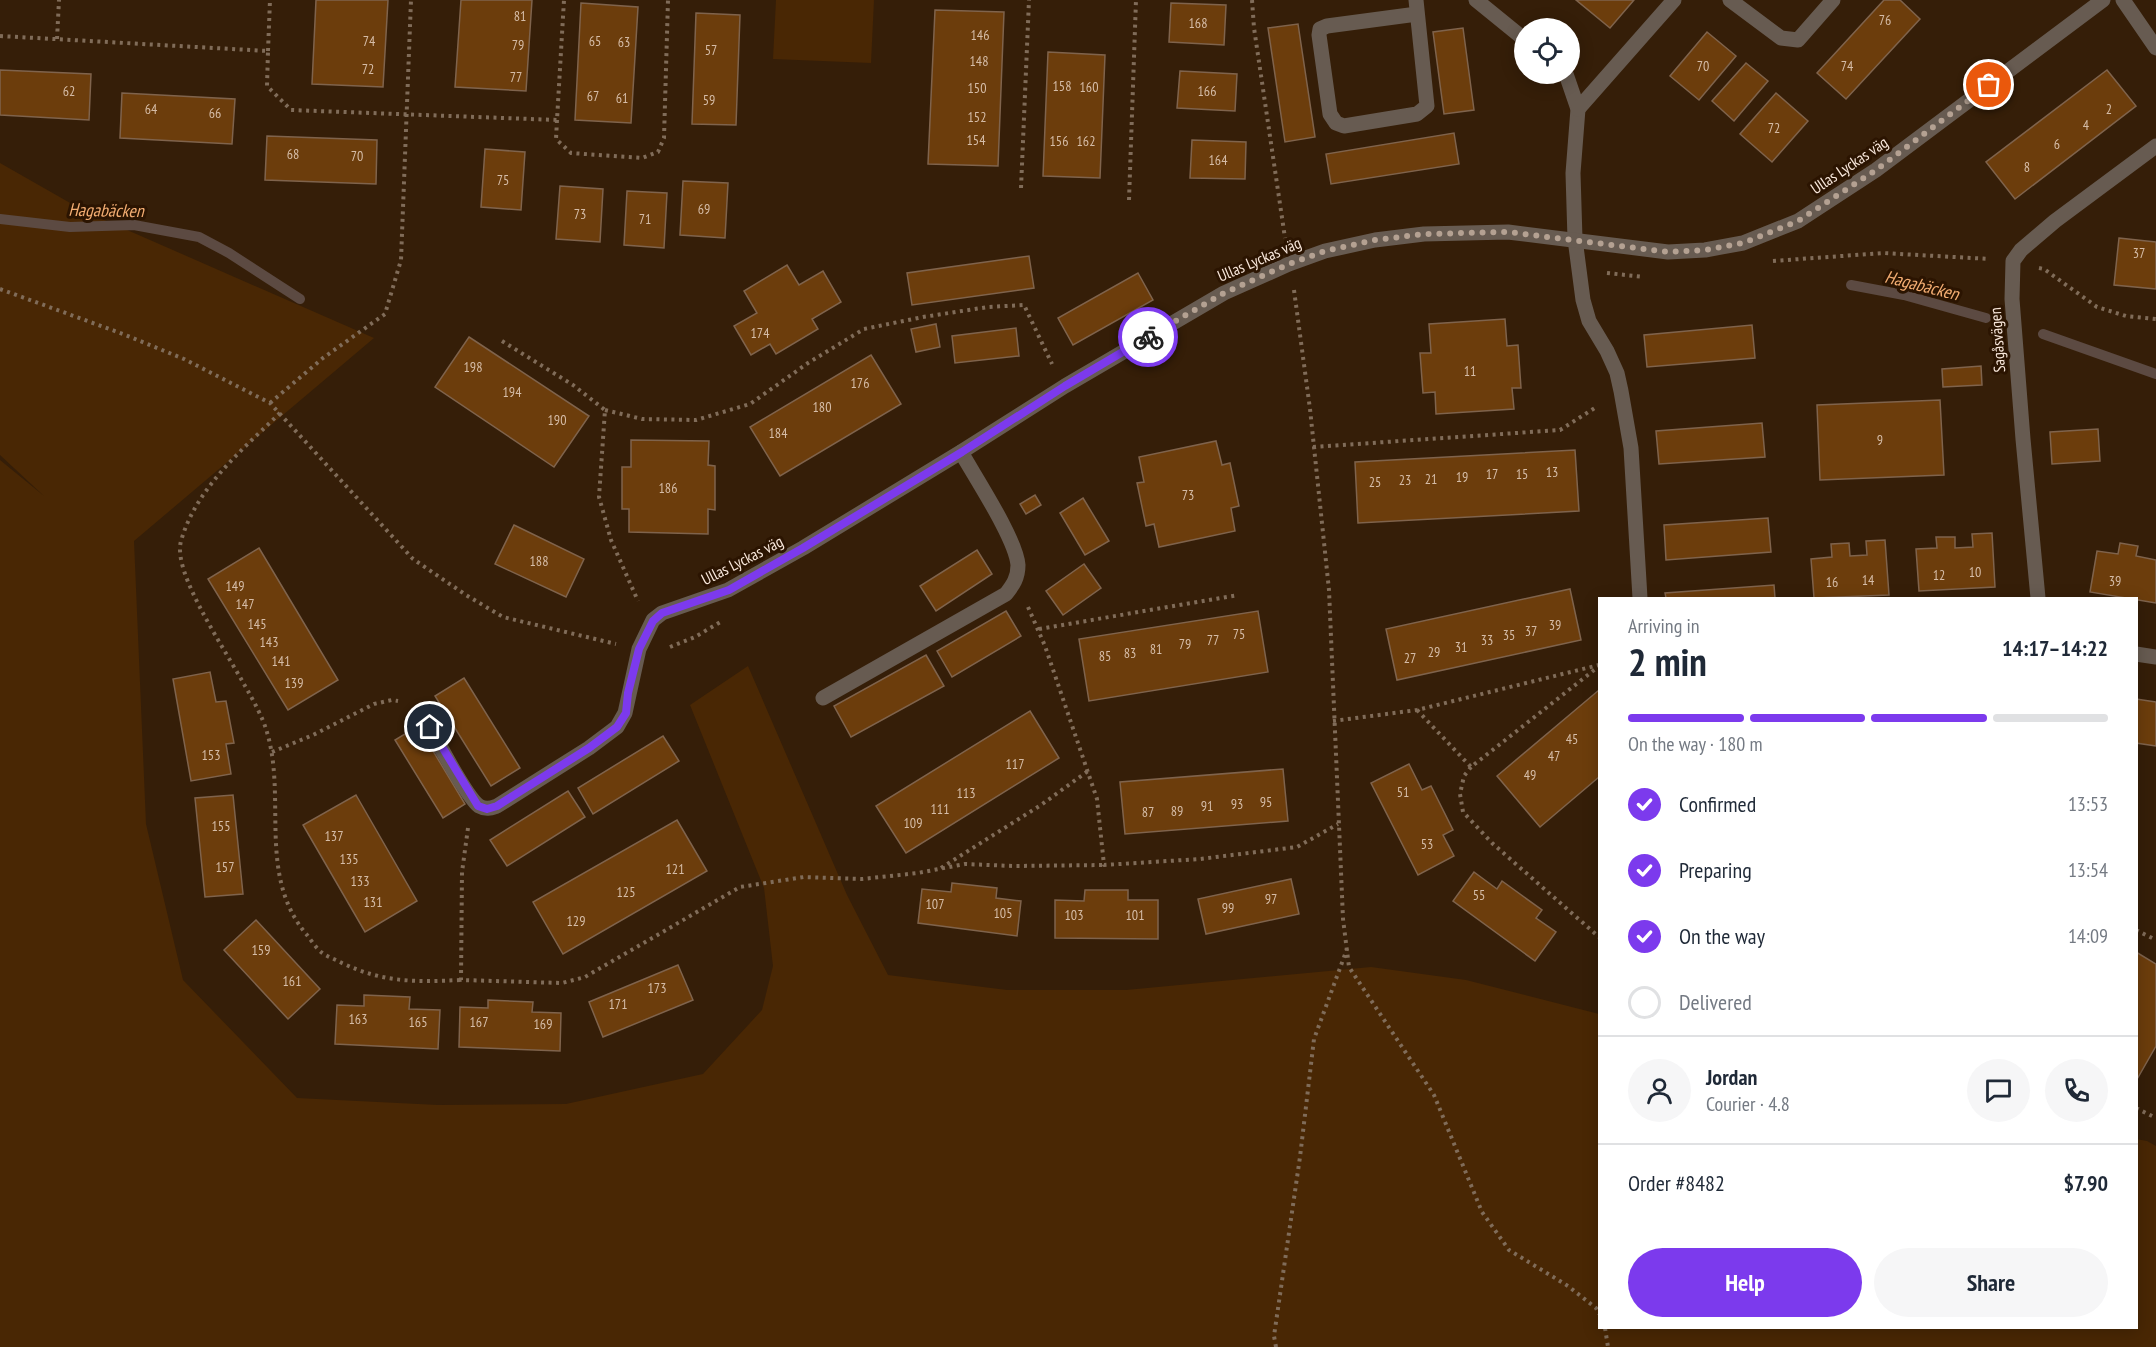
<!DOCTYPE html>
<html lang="en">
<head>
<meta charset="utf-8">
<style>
	body { margin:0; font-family:"PT Sans Narrow",sans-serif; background:#f6f6f7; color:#1f2937; height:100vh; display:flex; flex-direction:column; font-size:22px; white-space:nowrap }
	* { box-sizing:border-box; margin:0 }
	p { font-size:20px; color:#747a83 }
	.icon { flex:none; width:33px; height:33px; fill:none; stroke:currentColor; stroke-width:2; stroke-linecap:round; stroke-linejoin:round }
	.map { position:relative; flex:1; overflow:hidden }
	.panel { position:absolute; left:1598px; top:597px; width:540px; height:732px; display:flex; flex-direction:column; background:#fff; border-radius:0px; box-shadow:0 3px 15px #0003 }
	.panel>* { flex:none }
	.controls { position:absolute; left:1514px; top:18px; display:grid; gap:12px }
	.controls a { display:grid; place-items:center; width:66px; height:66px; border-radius:50%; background:#fff; box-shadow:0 3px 15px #0003; font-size:30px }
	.pin { position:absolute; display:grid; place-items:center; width:51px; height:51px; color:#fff; margin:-26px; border:3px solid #fff; border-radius:50%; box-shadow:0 2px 6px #0007 }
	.courier { position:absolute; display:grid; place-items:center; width:60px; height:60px; margin:-30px; border:4px solid #7c3aed; border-radius:50%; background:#fff; color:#222; box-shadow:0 2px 8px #0007 }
	.summary em { font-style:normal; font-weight:800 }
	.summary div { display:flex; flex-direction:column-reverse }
	.summary { display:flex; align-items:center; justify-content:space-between; height:102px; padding:0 30px }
	h1 { font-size:39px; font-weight:800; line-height:45px }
	.bar { display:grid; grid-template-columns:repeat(4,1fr); gap:9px 6px; align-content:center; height:72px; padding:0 30px }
	.bar i { height:8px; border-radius:4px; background:#e0e1e3 }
	.bar .on { background:#7c3aed }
	.bar p { grid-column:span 4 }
	.line { display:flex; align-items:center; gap:15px; padding:0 30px; border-top:2px solid #e0e1e3 }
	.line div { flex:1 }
	.round { display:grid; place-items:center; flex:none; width:63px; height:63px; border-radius:32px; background:#f6f6f7 }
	ol { padding:0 30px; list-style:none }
	li { display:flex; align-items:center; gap:18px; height:66px }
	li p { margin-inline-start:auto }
	li .icon { padding:6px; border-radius:50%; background:#7c3aed; color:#fff; stroke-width:4 }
	li:last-child { color:#747a83 }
	li i { width:33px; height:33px; border:3px solid #e0e1e3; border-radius:50% }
	.primary-button { display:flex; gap:12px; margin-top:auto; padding:12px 30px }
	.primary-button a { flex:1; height:69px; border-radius:36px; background:#7c3aed; color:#fff; font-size:24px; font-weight:800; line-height:69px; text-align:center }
	.primary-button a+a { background:#f6f6f7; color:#1f2937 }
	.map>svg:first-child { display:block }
</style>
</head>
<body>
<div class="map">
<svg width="2156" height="1347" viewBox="0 0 2156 1347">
	<rect width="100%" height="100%" fill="#351e08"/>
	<g fill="#492704">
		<path d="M776,0h98l-3,63 -98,-4z"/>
		<path d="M0,163l86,49 288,126 -240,203 12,283 37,156 114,118 141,7 128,-1 137,-30 59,-64 11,-44 -9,-78 -74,-183 58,-39 99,229 41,80 119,15h119l245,-23 95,13 133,34v314h537v-189l11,2 9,5v201h-2156v-887l44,36 -44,-41z"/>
	</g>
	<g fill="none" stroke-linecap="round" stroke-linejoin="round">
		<g stroke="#5c4a42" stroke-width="10">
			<path d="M0,219l70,8 64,-2 65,12 30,16 71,46"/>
			<path d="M1851,285l53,10 82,23"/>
			<path d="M2043,334l113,40"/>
		</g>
	</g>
	<g fill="#6c3d0c" stroke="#7f634c" stroke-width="1.5">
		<path d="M316,0h72l-5,87 -71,-3z"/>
		<path d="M461,0h71l-6,91 -71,-4z"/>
		<path d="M1576,0h58l-24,28z"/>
		<path d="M1884,0h16l20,19 -74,80 -29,-26z"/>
		<path d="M581,3l57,4 -7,116 -56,-3z"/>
		<path d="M1171,3l55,2 -2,40 -55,-3z"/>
		<path d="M935,10l69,2 -6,154 -70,-2z"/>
		<path d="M696,13l44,2 -4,110 -44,-1z"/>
		<path d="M1298,24l17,113 -30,5 -17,-114z"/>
		<path d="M1463,28l11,82 -30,4 -11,-82z"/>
		<path d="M1707,32l29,24 -37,44 -29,-24z"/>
		<path d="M1048,52l57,3 -5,123 -57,-2z"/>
		<path d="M1746,63l22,18 -34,40 -22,-20z"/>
		<path d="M0,70l91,4 -2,46 -89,-5z"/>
		<path d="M2107,70l29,36 -121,93 -29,-37z"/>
		<path d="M1180,71l57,3 -2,37 -58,-3z"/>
		<path d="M122,93l113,6 -3,45 -112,-6z"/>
		<path d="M1776,93l32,28 -36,41 -32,-28z"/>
		<path d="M1454,133l5,31 -128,20 -5,-30z"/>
		<path d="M267,136l110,4 -1,44 -111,-4z"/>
		<path d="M1192,140l54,2 -1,37 -55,-1z"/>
		<path d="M485,149l40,3 -4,58 -40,-3z"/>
		<path d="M683,181l45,2 -3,55 -45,-3z"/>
		<path d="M560,186l43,3 -3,53 -44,-3z"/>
		<path d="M627,191l40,2 -3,55 -40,-3z"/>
		<path d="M2119,238l37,4v47l-42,-4z"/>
		<path d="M1029,256l5,32 -122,17 -5,-32z"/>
		<path d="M787,265l12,20 24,-14 18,31 -29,17 6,10 -42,25 -6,-10 -19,11 -17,-29 23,-13 -13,-22z"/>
		<path d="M1138,273l15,27 -80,45 -15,-27z"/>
		<path d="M1505,319l2,27 11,-1 3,43h-9l2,21 -78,5 -1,-22 -12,1 -3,-40h11l-2,-29z"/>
		<path d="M936,324l4,23 -24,5 -5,-23z"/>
		<path d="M1752,325l3,33 -108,9 -3,-32z"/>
		<path d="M1016,328l3,28 -64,7 -3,-27z"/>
		<path d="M469,337l120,79 -35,51 -119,-80z"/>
		<path d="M871,355l30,49 -121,72 -30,-49z"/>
		<path d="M1981,366l1,19 -39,2 -1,-18z"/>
		<path d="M1940,400l4,75 -124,5 -3,-75z"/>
		<path d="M1762,423l3,34 -106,7 -3,-33z"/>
		<path d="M2098,429l2,32 -48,3 -2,-32z"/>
		<path d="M631,440l78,1 -1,24 7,1v44l-7,-1v25l-79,-2v-23h-7v-42h9z"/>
		<path d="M1216,441l6,24 8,-2 9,43 -8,2 4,23 -76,16 -5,-23 -8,2 -9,-43 7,-1 -5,-25z"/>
		<path d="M1575,450l4,61 -221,12 -3,-61z"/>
		<path d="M1035,495l6,10 -15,9 -6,-10z"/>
		<path d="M1083,498l26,43 -24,14 -25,-42z"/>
		<path d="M1768,518l3,34 -105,8 -2,-35z"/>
		<path d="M514,525l70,34 -18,38 -71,-33z"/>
		<path d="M1992,533l3,54 -76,4 -3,-42 21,-1 -1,-11h19v11l18,-1 -1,-13z"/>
		<path d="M1885,540l4,55 -75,3 -3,-39 21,-2 -1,-13 18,-1 1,13 17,-1 -1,-14z"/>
		<path d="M2120,543l18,3 -2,10 20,4v43l-66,-11 7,-41 21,3z"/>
		<path d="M259,548l79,132 -50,30 -80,-131z"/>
		<path d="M977,550l15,24 -56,37 -16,-25z"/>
		<path d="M1084,564l17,24 -38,27 -17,-24z"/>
		<path d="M1774,585l1,13h-109l-1,-5z"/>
		<path d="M1570,589l11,51 -184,40 -11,-51z"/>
		<path d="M1006,611l15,25 -69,41 -15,-26z"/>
		<path d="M1258,611l10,61 -179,29 -10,-62z"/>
		<path d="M926,655l18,31 -93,51 -17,-31z"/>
		<path d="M210,672l6,30 10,-1 8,42 -8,1 5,30 -40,7 -18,-102z"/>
		<path d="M464,678l56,90 -29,18 -56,-90z"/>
		<path d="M1599,690v87l-59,50 -43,-51z"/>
		<path d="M2136,699l20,3v44l-20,-3z"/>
		<path d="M1030,711l29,47 -153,95 -30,-47z"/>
		<path d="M418,726l47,78 -22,14 -48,-78z"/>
		<path d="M663,736l16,25 -86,53 -15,-26z"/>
		<path d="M1409,764l13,26 9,-4 22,44 -10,5 11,21 -36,19 -47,-92z"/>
		<path d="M1283,769l5,52 -163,13 -5,-52z"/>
		<path d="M568,791l17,26 -78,49 -17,-26z"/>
		<path d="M233,795l10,99 -38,3 -10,-99z"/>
		<path d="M356,795l61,106 -52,31 -62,-107z"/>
		<path d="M677,820l30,51 -144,83 -30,-52z"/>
		<path d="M1474,872l23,17 5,-8 40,29 -6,8 20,14 -21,29 -82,-60z"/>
		<path d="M1291,879l8,35 -93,20 -8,-35z"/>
		<path d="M952,883l45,5 -1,10 25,3 -4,35 -99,-13 4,-34 29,3z"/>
		<path d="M1085,890h43v10h30v39l-103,-1v-38l29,1z"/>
		<path d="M256,920l64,69 -32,30 -64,-69z"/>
		<path d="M2136,952l20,12v82l-20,35z"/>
		<path d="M678,965l15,35 -90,37 -14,-35z"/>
		<path d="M364,995l46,2 -1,12 31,1 -2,39 -103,-5 2,-39 27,1z"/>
		<path d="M488,1000l45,2 -1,10 29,1 -1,38 -101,-4 1,-40 28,1z"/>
	</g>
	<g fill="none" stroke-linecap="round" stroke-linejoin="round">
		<g stroke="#806c59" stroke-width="4" stroke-dasharray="3 4.5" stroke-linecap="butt">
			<path d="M1252,0l2,28 31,210"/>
			<path d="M0,36l268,15 -1,35 24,24 266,10 7,-120"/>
			<path d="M57,39l2,-39"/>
			<path d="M268,51l2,-51"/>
			<path d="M557,120l-1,19 15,14 71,5 16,-6 6,-14 4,-138"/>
			<path d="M1021,188l8,-188"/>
			<path d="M1129,200l7,-200"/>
			<path d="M1773,261l110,-8 107,6"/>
			<path d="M2039,268l5,1 53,38 29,9 30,3"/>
			<path d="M1607,273l37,4"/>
			<path d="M0,289l123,45 61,25 86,44 143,156 53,36 37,22 113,27"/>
			<path d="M1294,290l16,119 19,181 14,329 6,48 85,128 48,117 27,38 59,36 28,22 3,6"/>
			<path d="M502,341l71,44 32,25 -6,87 12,43 27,61"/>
			<path d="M270,403l53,-45 62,-44 16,-54 10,-260"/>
			<path d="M605,410l37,9 54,1 54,-16 58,-41 56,-34 59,-12 65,-10 36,-2 28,59"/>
			<path d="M280,413c-38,37 -84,75 -99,128 -11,40 71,143 85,188 22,68 -10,146 41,206 4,5 9,13 14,17 6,5 14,7 21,11 42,20 74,19 119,17"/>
			<path d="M1313,447l247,-17 38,-24"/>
			<path d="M1028,607l17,39 52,153 7,66 96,-6 97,-12 41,-23"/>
			<path d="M1039,629l199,-34"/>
			<path d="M670,647l25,-10 27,-16"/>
			<path d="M1417,710l54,57 127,-100"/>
			<path d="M1333,721l84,-11 182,-45"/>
			<path d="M272,752l41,-17 61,-31 18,-4 6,1"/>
			<path d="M1471,767l-7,9 -4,18 3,18 29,31 107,94"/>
			<path d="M468,828l-6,44 -1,108 101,3 23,-6 155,-90 64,-10 58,2 56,-6 47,-9 48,2 91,-1"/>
			<path d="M941,868l100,-63 47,-34"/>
			<path d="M2136,930l20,10"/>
			<path d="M2136,1108l20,10"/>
			<path d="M1605,1328l3,19"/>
			<path d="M1276,1347l-2,-11 26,-179 14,-118 33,-90"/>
		</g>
		<path stroke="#675b51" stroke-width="15" d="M1416,0l11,106 -10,8 -73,12 -8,-3 -6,-9 -11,-79 1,-6 7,-3 90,-12"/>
		<g stroke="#675b51" stroke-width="15">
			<path d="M1476,0l48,39"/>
			<path d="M1730,0l51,38 17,2 35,-40"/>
			<path d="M2123,0l33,48"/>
			<path d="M1566,74l12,35 -5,64 2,66 8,61 6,21 18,30 10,22 4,18 10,57 9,150"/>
			<path d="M1578,109l96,-109"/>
			<path d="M2038,598l-15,-159 -11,-140 1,-38 8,-11 34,-29 101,-75"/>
			<path d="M2136,654l20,3"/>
			<path d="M823,698l183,-104c7,-9 12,-16 12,-29 -2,-26 -43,-88 -57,-113"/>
			<path d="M421,711c9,17 46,87 58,95 7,4 12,2 18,0l92,-58 28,-21 8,-14 14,-64 14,-29 9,-7 66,-23 75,-42 158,-96 104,-66 159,-93 65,-29 36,-13 50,-11 49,-6 84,-2 160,20 37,-2 38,-7 55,-22 78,-51 227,-170"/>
		</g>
	</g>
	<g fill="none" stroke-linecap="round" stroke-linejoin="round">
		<path stroke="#b4a192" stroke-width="6" stroke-dasharray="0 10.8" d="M1148,337l76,-44 65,-29 36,-13 50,-11 49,-6 84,-2 160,20 37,-2 38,-7 55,-22 78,-51 113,-85"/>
		<path stroke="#7c3aed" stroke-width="8" d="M430,727l48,79 9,3 10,-3 92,-58 28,-21 9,-14 2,-20 11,-44 14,-28 9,-8 67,-23 74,-42 159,-96 103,-66 83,-49"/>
	</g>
	<g text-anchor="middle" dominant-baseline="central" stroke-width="6" stroke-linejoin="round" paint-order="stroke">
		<g font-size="14" fill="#d6bda8">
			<text x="520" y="16">81</text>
			<text x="1885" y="20">76</text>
			<text x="1198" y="23">168</text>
			<text x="980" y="35">146</text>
			<text x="369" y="41">74</text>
			<text x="595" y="41">65</text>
			<text x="624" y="42">63</text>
			<text x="518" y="45">79</text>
			<text x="711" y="50">57</text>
			<text x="979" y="61">148</text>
			<text x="1703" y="66">70</text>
			<text x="1847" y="66">74</text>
			<text x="368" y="69">72</text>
			<text x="516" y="77">77</text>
			<text x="1062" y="86">158</text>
			<text x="1089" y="87">160</text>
			<text x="977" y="88">150</text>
			<text x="69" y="91">62</text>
			<text x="1207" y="91">166</text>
			<text x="593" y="96">67</text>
			<text x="622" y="98">61</text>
			<text x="709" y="100">59</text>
			<text x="151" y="109">64</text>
			<text x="2109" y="109">2</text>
			<text x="215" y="113">66</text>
			<text x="977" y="117">152</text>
			<text x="2086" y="125">4</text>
			<text x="1774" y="128">72</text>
			<text x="976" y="140">154</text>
			<text x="1059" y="141">156</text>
			<text x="1086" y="141">162</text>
			<text x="2057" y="144">6</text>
			<text x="293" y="154">68</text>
			<text x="357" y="156">70</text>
			<text x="1218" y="160">164</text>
			<text x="2027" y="167">8</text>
			<text x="503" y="180">75</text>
			<text x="704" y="209">69</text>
			<text x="580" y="214">73</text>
			<text x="645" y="219">71</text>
			<text x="2139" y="253">37</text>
			<text x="760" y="333">174</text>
			<text x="473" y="367">198</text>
			<text x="1470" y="371">11</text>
			<text x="860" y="383">176</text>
			<text x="512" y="392">194</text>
			<text x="822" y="407">180</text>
			<text x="557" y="420">190</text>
			<text x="778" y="433">184</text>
			<text x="1880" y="440">9</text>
			<text x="1552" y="472">13</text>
			<text x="1492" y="474">17</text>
			<text x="1522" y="474">15</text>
			<text x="1462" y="477">19</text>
			<text x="1431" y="479">21</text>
			<text x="1405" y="480">23</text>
			<text x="1375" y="482">25</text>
			<text x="668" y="488">186</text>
			<text x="1188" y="495">73</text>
			<text x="539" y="561">188</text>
			<text x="1975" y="572">10</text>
			<text x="1939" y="575">12</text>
			<text x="1868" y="580">14</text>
			<text x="2115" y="581">39</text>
			<text x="1832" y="582">16</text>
			<text x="235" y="586">149</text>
			<text x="245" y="604">147</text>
			<text x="257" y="624">145</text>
			<text x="1555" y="625">39</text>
			<text x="1531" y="631">37</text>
			<text x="1239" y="634">75</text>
			<text x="1509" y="635">35</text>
			<text x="1213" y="640">77</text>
			<text x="1487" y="640">33</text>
			<text x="269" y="642">143</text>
			<text x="1185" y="644">79</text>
			<text x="1461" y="647">31</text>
			<text x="1156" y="649">81</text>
			<text x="1434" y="652">29</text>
			<text x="1130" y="653">83</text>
			<text x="1105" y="656">85</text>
			<text x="1410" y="658">27</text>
			<text x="281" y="661">141</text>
			<text x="294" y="683">139</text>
			<text x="1572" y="739">45</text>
			<text x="211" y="755">153</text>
			<text x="1554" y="756">47</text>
			<text x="1015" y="764">117</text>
			<text x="1530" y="775">49</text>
			<text x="1403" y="792">51</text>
			<text x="966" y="793">113</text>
			<text x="1266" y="802">95</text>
			<text x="1237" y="804">93</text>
			<text x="1207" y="806">91</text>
			<text x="940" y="809">111</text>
			<text x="1177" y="811">89</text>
			<text x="1148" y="812">87</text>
			<text x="913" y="823">109</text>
			<text x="221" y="826">155</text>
			<text x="334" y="836">137</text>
			<text x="1427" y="844">53</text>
			<text x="349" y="859">135</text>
			<text x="225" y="867">157</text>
			<text x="675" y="869">121</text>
			<text x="360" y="881">133</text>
			<text x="626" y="892">125</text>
			<text x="1479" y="895">55</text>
			<text x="1271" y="899">97</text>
			<text x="373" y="902">131</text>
			<text x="935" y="904">107</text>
			<text x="1228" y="908">99</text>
			<text x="1003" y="913">105</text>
			<text x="1074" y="915">103</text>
			<text x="1135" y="915">101</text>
			<text x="576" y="921">129</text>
			<text x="261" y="950">159</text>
			<text x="292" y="981">161</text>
			<text x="657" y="988">173</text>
			<text x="618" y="1004">171</text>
			<text x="358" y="1019">163</text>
			<text x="418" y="1022">165</text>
			<text x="479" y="1022">167</text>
			<text x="543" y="1024">169</text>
		</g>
		<g font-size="16" fill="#f9e8dc" stroke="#2b1401">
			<text transform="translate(1849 165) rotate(-34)">Ullas Lyckas väg</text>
			<text transform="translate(1259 259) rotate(-23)">Ullas Lyckas väg</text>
			<text transform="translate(1997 340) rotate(-94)">Sagåsvägen</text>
			<text transform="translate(742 560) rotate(-27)">Ullas Lyckas väg</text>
		</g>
		<g font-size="18" font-style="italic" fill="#f3ad72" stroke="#2b1401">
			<text transform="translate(106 210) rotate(1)">Hagabäcken</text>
			<text transform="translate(1922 285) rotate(14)">Hagabäcken</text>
		</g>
	</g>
</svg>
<div class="controls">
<a><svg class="icon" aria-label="locate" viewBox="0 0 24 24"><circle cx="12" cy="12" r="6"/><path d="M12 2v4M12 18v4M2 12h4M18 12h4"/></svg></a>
</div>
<div class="pin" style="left:1989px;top:85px;background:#ea580c"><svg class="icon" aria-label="bag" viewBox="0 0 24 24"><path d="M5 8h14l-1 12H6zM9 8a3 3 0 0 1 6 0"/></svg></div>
<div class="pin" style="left:430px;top:727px;background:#1f2937"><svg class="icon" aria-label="home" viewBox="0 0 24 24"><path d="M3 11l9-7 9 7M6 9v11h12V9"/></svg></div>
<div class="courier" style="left:1148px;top:337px"><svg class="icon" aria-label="bike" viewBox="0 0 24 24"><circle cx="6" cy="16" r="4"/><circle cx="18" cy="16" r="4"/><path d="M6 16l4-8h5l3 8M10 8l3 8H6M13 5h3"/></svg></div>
<section class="panel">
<div class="summary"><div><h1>2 min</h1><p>Arriving in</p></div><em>14:17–14:22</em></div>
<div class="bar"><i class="on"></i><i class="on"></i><i class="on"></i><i></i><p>On the way · 180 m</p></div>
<ol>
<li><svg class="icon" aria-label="check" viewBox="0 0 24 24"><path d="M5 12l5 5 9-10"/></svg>Confirmed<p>13:53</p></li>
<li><svg class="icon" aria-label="check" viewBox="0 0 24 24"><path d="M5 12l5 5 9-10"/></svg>Preparing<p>13:54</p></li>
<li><svg class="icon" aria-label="check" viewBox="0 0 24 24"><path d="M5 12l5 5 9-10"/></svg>On the way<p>14:09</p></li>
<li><i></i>Delivered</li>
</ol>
<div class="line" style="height:108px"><a class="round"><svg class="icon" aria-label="person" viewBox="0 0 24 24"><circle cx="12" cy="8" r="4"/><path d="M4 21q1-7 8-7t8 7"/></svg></a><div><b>Jordan</b><p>Courier · 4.8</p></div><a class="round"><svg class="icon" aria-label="chat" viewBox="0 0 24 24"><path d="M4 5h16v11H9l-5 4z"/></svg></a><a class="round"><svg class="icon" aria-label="phone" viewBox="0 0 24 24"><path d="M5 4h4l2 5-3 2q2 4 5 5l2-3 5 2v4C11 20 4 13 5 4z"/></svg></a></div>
<div class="line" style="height:78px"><div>Order #8482</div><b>$7.90</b></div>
<div class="primary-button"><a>Help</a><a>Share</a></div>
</section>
</div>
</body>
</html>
